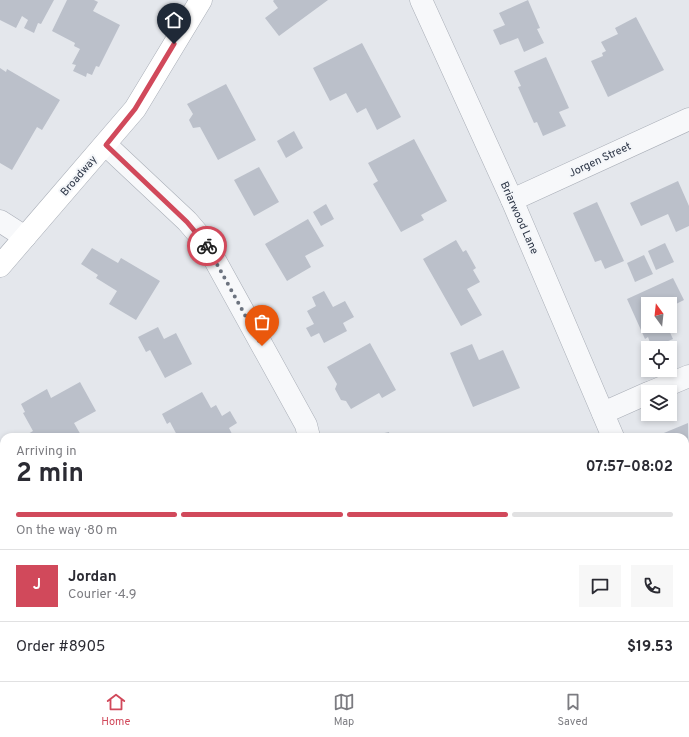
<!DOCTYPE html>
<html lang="en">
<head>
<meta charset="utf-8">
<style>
	body { margin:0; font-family:Overpass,sans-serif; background:#f7f7f7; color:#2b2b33; height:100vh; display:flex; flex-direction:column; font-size:15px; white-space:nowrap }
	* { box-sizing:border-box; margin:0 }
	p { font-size:13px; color:#7c7c81 }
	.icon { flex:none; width:22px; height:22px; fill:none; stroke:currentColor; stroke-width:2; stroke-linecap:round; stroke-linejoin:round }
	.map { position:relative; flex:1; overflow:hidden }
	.sheet { position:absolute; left:0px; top:433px; width:689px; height:248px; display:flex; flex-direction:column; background:#fff; border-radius:12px 12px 0 0; box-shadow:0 2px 6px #0003 }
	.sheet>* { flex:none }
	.needle { width:26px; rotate:345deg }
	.fabs { position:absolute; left:641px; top:297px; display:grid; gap:8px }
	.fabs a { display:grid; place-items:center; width:36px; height:36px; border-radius:0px; background:#fff; box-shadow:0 2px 6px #0003; font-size:20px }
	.pin { position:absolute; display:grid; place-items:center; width:34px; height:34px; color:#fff; margin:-41px -17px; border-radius:50% 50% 50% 0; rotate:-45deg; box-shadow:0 0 4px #0007 }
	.pin .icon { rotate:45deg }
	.courier { position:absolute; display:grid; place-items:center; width:40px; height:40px; margin:-20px; border:3px solid #d1495b; border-radius:50%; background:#fff; color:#222; box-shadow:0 1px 5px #0007 }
	.summary em { font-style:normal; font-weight:700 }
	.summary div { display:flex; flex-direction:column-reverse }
	.summary { display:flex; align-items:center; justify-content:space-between; height:68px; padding:0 16px }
	h1 { font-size:26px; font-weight:700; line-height:30px }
	.bar { display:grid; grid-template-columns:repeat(4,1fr); gap:6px 4px; align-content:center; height:48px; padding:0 16px }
	.bar i { height:5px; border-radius:3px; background:#e1e1e2 }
	.bar .active { background:#d1495b }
	.bar p { grid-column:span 4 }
	.line { display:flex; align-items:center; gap:10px; padding:0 16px; border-top:1px solid #e1e1e2 }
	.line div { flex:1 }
	.round { display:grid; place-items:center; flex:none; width:42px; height:42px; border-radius:0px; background:#f7f7f7 }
	.dock { display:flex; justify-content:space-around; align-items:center; height:56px; border-top:1px solid #e1e1e2; background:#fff; font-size:11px; color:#7c7c81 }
	.dock a { display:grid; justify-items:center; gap:2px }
	.dock .active { color:#d1495b }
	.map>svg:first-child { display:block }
</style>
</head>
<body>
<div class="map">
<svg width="689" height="681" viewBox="0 0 689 681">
	<rect width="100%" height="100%" fill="#e4e7ec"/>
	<g fill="#bbc0ca">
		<path d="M0,0h54l-13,24 -3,-1 -4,10 -10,-5 4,-8 -6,-4 -6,12 -16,-8z"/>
		<path d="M67,0h27l4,2 -5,9 27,14 -21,42 -3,-1 -4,9 -5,-2 -1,4 -13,-6 3,-6 -4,-1 8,-15 -6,-3 1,-3 -23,-12z"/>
		<path d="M274,0h54l-49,36 -14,-18 13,-10 -5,-7z"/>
		<path d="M528,0l12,28 -3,1 7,14 -20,9 -6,-14 -18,7 -7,-15 12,-5 -6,-12z"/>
		<path d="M636,17l28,53 -56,27 -17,-36 12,-5 -1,-3 4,-2 -5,-9 17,-8 -3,-6z"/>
		<path d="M362,43l39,74 -24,13 -11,-22 -9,5 -11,-20 -16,8 -17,-33z"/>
		<path d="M546,57l23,51 -10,4 7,14 -23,10 -6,-14 -3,1 -16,-36 3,-1 -7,-15z"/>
		<path d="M0,68l6,4 1,-3 53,31 -18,30 -5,-3 -25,43 -12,-7z"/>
		<path d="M226,84l30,56 -38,20 -18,-33 -7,1 -4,-8 4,-6 -6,-10z"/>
		<path d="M294,131l9,17 -17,10 -9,-17z"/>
		<path d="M414,139l33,62 -26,14 3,5 -23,12 -28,-48 5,-3 -10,-18z"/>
		<path d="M259,167l20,35 -25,14 -20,-36z"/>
		<path d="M678,181l11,25v20l-13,6 -8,-18 -27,12 -11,-23z"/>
		<path d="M597,202l27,59 -19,8 -4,-9 -6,2 -22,-49z"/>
		<path d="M326,204l8,15 -13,7 -8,-14z"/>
		<path d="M308,219l16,27 -19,10 6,11 -24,14 -22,-37z"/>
		<path d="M456,240l7,12 3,-2 10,18 -3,2 7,12 -13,7 15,26 -21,11 -38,-67z"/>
		<path d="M665,243l9,19 -18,8 -8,-19z"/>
		<path d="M92,248l26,15 3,-5 39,23 -24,39 -27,-16 8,-13 -21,-13 2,-3 -17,-11z"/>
		<path d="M644,255l9,19 -18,8 -8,-19z"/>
		<path d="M673,278l11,22 -14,7v-3h-22v22h19l6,13 -21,9 -4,-11 -3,2 -18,-40z"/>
		<path d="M324,291l9,16 12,-6 9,16 -11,6 4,8 -23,12 -5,-10 -8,4 -5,-9 8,-4 -7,-13 9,-5 -4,-9z"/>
		<path d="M158,327l6,12 12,-6 16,31 -27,14 -15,-28 -4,2 -8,-15z"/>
		<path d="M370,343l26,47 -14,8 -3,-5 -28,16 -5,-8 -5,-1 -6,-11 2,-5 -10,-17z"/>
		<path d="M472,344l7,16 24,-10 17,38 -47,19 -23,-54z"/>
		<path d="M80,382l16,29 -22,12 8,14h-59l10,-6 -10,-18 2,-1 -4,-8 26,-15 4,9z"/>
		<path d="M202,392l9,16 5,-3 6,11 8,-5 7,12 -8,5 4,8 -2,1h-53l-8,-15 -3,2 -5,-10z"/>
		<path d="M688,423l1,64 -4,2v-52h-25l-1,-2z"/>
		<path d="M389,432l1,5h-19v-1z"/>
		<path d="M4,586v46l-4,2v-45z"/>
		<path d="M14,677h42l1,1 -4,3h-36z"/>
		<path d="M315,677h25l2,4h-25z"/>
		<path d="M519,677h70l2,4h-70z"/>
	</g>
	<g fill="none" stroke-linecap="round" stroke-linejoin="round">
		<g stroke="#a9aeb7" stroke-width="23">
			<g id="street">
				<path d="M421,0l91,200 101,237"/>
				<path d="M106,145l81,76 18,21 101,183 3,12"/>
				<path d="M512,200l177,-81"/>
				<path d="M0,221l25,16"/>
				<path d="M651,392l38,-16"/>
				<path d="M603,413l45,-20"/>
				<path d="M685,603l4,9"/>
				<path d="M406,677l3,4"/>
			</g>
		</g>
		<g stroke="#a9aeb7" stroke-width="23">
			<path id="secondary" d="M0,266l135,-157 66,-109"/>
		</g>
		<use href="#street" stroke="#f7f8fa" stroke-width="22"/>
		<use href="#secondary" stroke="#fff" stroke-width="22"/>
	</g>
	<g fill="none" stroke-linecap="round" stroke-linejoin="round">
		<path stroke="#6c737f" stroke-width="4" stroke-dasharray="0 7.2" d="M207,246l55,100"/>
		<path stroke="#d1495b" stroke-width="5" d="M174,44l-39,65 -29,36 81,77 20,24"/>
	</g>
	<g text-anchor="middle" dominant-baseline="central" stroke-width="4" stroke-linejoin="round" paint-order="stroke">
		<g font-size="11" fill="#2b3445" stroke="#f4f6f9">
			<text transform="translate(600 160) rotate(-25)">Jorgen Street</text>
			<text transform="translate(79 176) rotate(-49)">Broadway</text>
			<text transform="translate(519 218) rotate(66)">Briarwood Lane</text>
		</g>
	</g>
</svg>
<div class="fabs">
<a><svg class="needle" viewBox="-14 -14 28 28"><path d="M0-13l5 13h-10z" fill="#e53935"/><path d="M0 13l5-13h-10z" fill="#7c7c81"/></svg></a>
<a><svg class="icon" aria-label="locate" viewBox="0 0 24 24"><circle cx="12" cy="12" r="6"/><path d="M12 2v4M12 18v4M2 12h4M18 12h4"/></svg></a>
<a><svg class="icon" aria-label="layers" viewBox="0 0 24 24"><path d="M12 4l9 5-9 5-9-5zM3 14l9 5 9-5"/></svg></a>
</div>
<div class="pin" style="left:262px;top:346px;background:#ea580c"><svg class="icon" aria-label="bag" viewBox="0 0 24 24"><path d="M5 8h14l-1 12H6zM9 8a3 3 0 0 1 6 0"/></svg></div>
<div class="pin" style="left:174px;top:44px;background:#1f2937"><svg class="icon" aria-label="home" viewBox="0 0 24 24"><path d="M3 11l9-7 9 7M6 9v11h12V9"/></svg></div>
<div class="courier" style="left:207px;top:246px"><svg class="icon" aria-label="bike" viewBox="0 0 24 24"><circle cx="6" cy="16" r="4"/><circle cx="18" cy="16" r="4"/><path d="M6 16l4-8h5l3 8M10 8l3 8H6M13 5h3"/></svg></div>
<section class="sheet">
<div class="summary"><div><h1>2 min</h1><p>Arriving in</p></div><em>07:57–08:02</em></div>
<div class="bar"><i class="active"></i><i class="active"></i><i class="active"></i><i></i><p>On the way · 80 m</p></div>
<div class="line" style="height:72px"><b class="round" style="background:#d1495b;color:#fff">J</b><div><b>Jordan</b><p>Courier · 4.9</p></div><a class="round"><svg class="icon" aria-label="chat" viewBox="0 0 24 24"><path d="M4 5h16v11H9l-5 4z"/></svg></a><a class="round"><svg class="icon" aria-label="phone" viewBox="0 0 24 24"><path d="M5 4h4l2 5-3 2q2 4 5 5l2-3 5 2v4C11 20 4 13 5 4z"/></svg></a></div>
<div class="line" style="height:52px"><div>Order #8905</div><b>$19.53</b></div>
</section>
</div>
<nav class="dock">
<a class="active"><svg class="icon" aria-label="home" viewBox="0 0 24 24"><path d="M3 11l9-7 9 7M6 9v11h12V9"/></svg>Home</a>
<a><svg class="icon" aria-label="map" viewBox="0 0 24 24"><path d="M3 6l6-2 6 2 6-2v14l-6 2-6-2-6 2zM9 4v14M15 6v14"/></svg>Map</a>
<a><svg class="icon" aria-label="saved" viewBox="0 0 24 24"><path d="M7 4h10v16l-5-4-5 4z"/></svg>Saved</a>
</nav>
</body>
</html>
